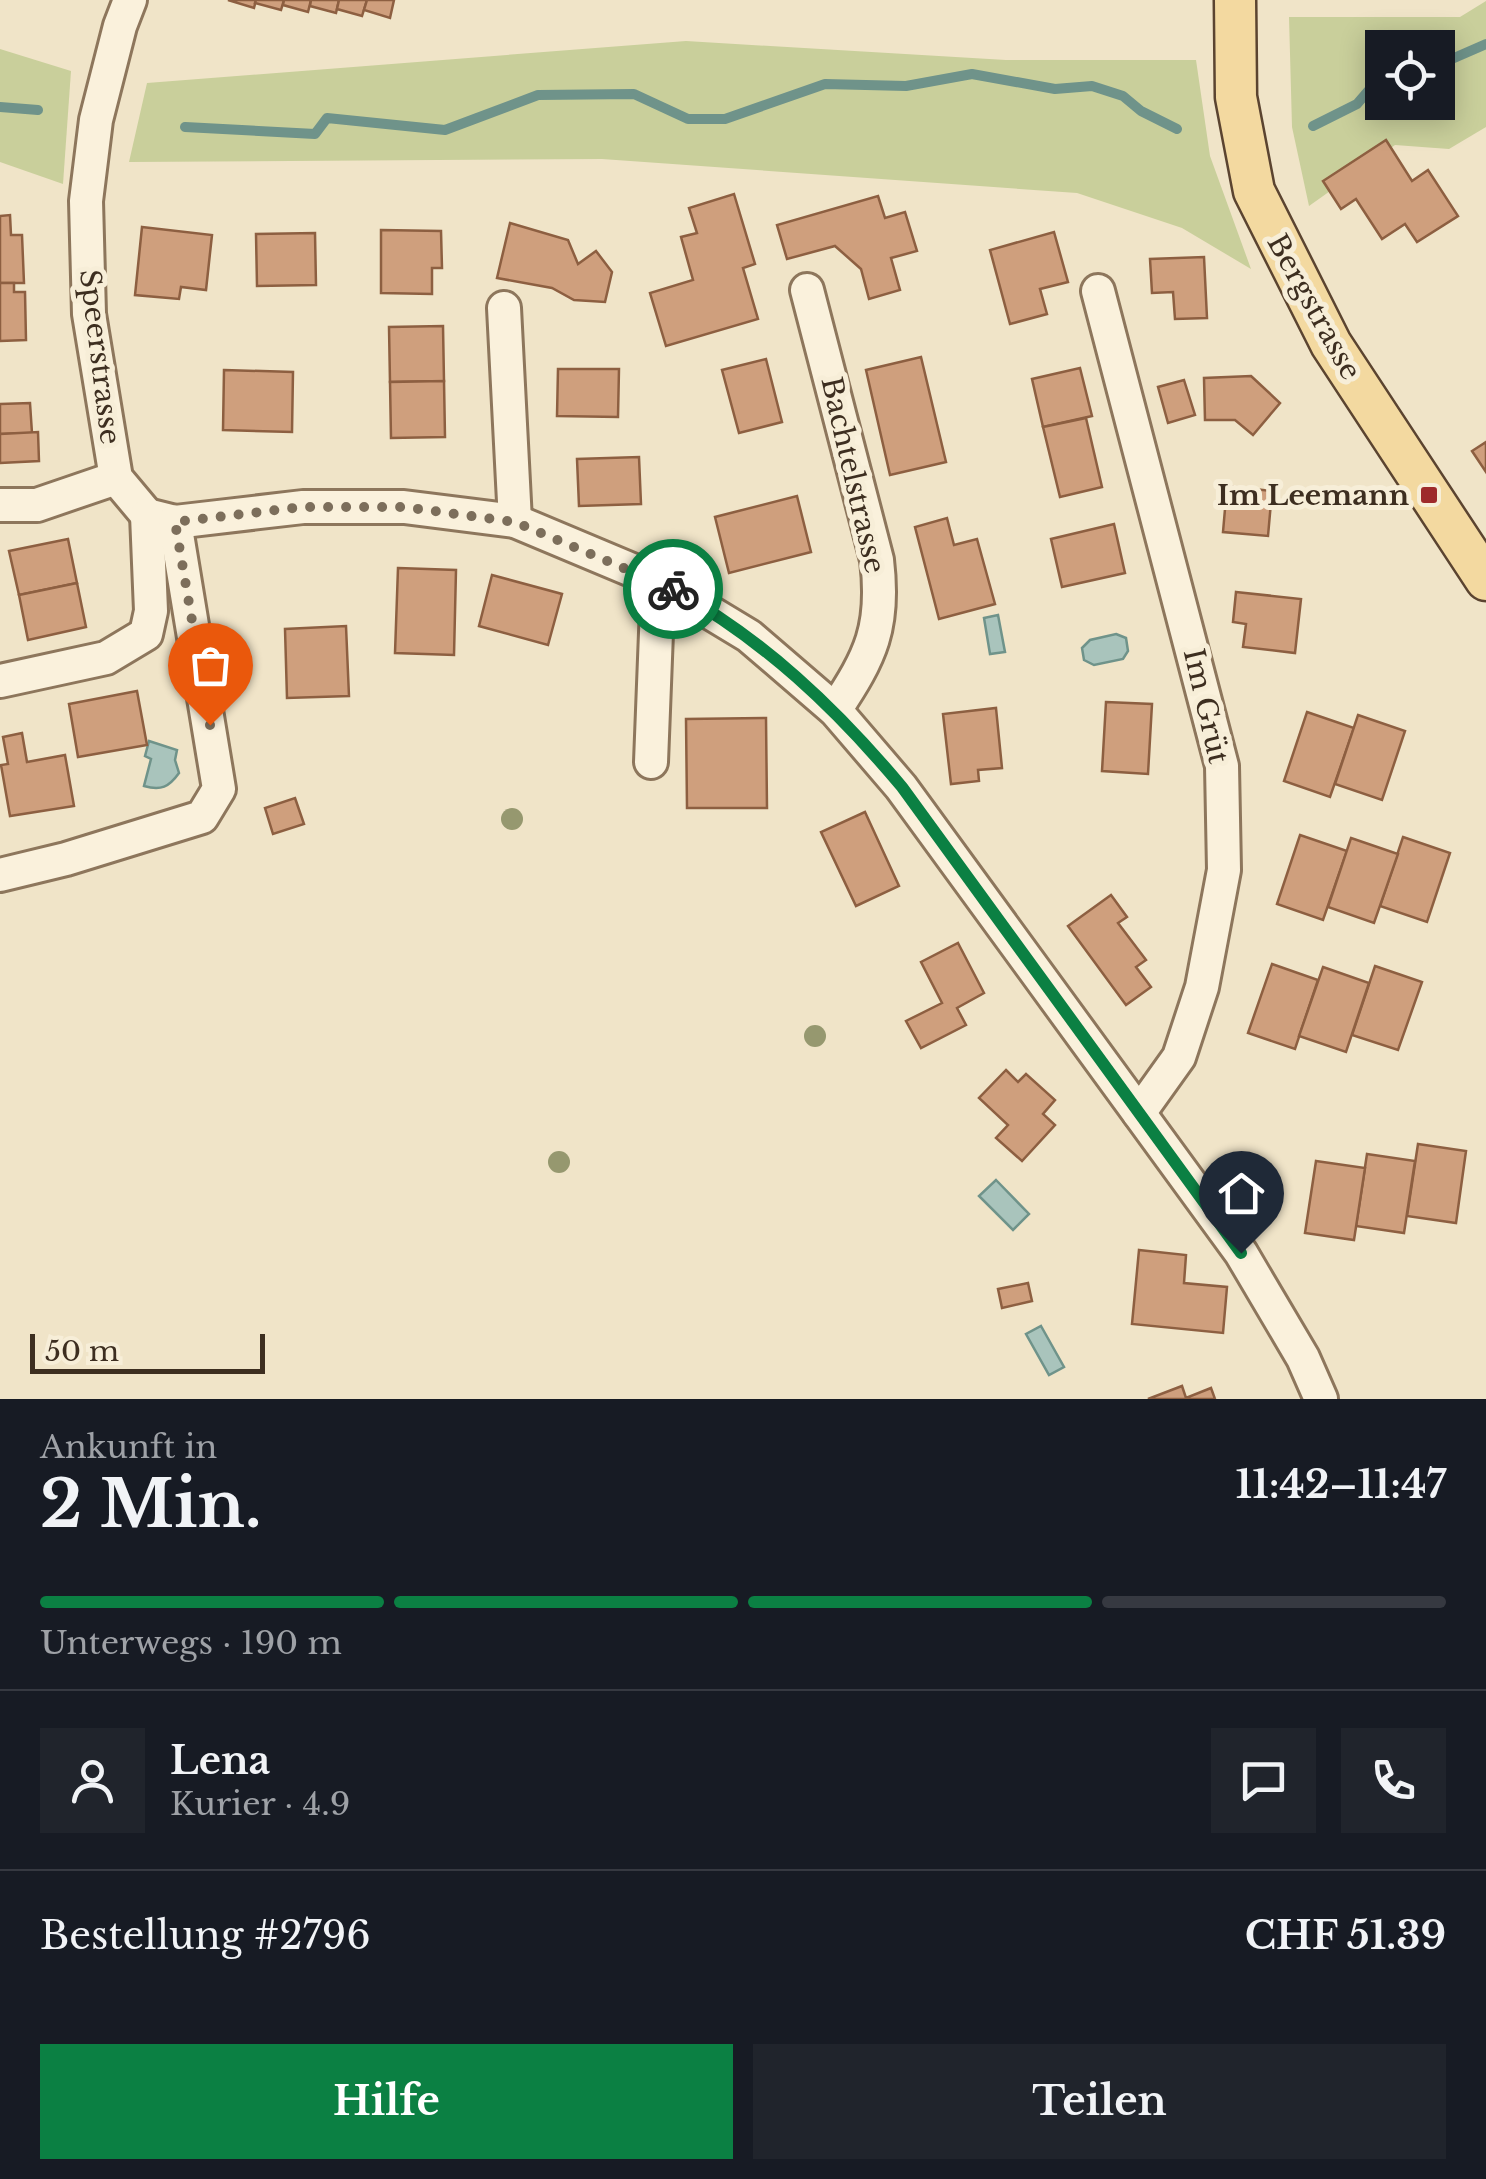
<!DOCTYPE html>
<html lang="de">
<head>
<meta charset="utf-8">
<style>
	body { margin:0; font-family:"Libre Baskerville",serif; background:#20242c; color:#f1f3f6; height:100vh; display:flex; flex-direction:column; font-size:38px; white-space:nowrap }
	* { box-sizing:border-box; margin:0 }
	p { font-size:32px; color:#9ea1a6 }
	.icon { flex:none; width:55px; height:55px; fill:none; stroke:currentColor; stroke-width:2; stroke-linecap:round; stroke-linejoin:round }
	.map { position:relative; height:1399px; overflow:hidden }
	.sheet { display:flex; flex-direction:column; background:#171b24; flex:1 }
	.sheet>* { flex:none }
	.buttons { position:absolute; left:1365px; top:30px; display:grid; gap:20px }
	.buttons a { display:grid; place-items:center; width:90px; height:90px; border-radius:0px; background:#171b24; box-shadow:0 5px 25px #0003; font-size:50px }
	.scale { position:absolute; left:30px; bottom:25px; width:235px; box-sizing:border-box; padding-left:10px; border:5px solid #3d2e20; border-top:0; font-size:28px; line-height:35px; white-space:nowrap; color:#3d2e20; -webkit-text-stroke:8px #f7eed8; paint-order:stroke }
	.pin { position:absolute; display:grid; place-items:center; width:85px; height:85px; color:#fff; margin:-102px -42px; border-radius:50% 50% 50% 0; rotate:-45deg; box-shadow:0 0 10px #0007 }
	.pin .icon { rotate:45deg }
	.courier { position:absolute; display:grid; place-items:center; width:100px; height:100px; margin:-50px; border:8px solid #0b8043; border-radius:50%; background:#fff; color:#222; box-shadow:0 2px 12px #0007 }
	.overview em { font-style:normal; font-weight:700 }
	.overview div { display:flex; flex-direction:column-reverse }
	.overview { display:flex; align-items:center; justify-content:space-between; height:170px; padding:0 40px }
	h1 { font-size:65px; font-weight:700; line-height:75px }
	.bar { display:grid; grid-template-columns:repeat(4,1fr); gap:15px 10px; align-content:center; height:120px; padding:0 40px }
	.bar i { height:12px; border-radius:8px; background:#363941 }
	.bar .selected { background:#0b8043 }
	.bar p { grid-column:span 4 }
	.line { display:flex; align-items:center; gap:25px; padding:0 40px; border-top:2px solid #363941 }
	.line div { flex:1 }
	.round { display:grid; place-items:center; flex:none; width:105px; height:105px; border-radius:0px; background:#20242c }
	.button { display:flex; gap:20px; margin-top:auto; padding:20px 40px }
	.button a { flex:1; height:115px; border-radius:0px; background:#0b8043; color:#fff; font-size:40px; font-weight:700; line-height:115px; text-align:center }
	.button a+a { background:#20242c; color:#f1f3f6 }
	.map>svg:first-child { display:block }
</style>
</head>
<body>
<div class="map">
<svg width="1486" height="1399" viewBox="0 0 1486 1399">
	<rect width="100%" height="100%" fill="#f0e4c8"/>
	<g fill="#c9cf9b" fill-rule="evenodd">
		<path d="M1486,1v126l-37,22 -54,-4 -86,61 -17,-79 -3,-110h171zM1382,48h56v54h-56z"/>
		<path d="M686,41l320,19h190l14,96 41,113 -69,-41 -105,-35 -475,-34 -473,3 18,-79z"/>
		<path d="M0,49l71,22 -8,113 -63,-22z"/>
	</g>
	<g fill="#a9c4bc" stroke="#6f938a" stroke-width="2.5">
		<path d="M998,615l7,37 -15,2 -6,-36z"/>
		<path d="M1116,634l10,4 2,13 -5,8 -29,6 -10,-5 -2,-12 8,-8z"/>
		<path d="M149,741l28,9 -2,10 4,13c-10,14 -18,18 -35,13l7,-27 -6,-3z"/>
		<path d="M996,1180l33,34 -16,16 -34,-34z"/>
		<path d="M1041,1326l23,41 -15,8 -23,-41z"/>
	</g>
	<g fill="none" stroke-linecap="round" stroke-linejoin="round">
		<g stroke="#6f938a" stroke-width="10">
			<path d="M1438,65l48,-21"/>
			<path d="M0,107l38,3"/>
			<path d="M1313,126l44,-22 25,-29"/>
			<path d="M185,127l130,7 12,-16 118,12 93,-35 96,-1 54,25h37l100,-35 81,2 66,-12 83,15 37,-3 31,10 18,15 36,18"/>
		</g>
	</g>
	<g fill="#cf9f7d" stroke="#8d5f41" stroke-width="2.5">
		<path d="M228,0h28l-2,8z"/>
		<path d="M256,0h28l-3,10 -26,-7z"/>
		<path d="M284,0h27l-3,12 -25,-7z"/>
		<path d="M311,0h28l-3,13 -26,-7z"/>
		<path d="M339,0h28l-5,16 -25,-7z"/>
		<path d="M367,0h27l-4,18 -26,-8z"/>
		<path d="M1386,140l26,41 16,-11 30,46 -41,26 -12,-18 -23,15 -26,-40 -15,10 -18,-28z"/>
		<path d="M734,194l21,70 -12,4 15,51 -92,27 -16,-53 43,-13 -12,-43 16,-4 -8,-25z"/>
		<path d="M878,196l7,22 20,-6 12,39 -26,7 9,32 -31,9 -8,-30 -26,-23 -48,13 -10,-34z"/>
		<path d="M10,215l1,20h11l2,48h-24v-67z"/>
		<path d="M510,223l58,17 10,24 18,-13 16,21 -7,30 -31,-2 -22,-12 -55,-10z"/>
		<path d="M142,227l70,8 -6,55 -25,-3 -2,12 -44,-4z"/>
		<path d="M381,230l60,1 1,37h-10v26l-51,-1z"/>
		<path d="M1054,232l14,50 -28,7 7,25 -37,10 -20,-74z"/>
		<path d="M315,233l1,52 -59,1 -1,-52z"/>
		<path d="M1204,257l3,61 -32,1 -2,-27 -21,1 -2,-34z"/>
		<path d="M0,283h14v9h11l1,48 -26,1z"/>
		<path d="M443,326l1,55 -54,1 -1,-55z"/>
		<path d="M921,357l25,105 -56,13 -24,-105z"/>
		<path d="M766,359l16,63 -43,11 -17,-63z"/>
		<path d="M1080,368l12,48 -49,11 -11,-48z"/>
		<path d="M558,369h61l-1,48 -61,-1z"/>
		<path d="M224,370l69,2 -1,60 -69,-2z"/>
		<path d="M1251,376l29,27 -27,32 -18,-15h-30l-1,-42z"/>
		<path d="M1184,380l11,35 -27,8 -10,-36z"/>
		<path d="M444,381l1,56 -54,1 -1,-56z"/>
		<path d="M30,403l2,30 -32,1v-30z"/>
		<path d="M1086,418l16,69 -42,10 -17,-70z"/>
		<path d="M38,432l1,29 -39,2v-29z"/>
		<path d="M1486,442v30l-14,-21z"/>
		<path d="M639,457l2,47 -62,2 -2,-47z"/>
		<path d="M1227,486l45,5 -4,45 -45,-4z"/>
		<path d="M797,496l14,56 -82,21 -14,-56z"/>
		<path d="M947,518l7,27 23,-6 18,65 -56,15 -24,-92z"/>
		<path d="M1114,524l11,49 -63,14 -11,-48z"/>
		<path d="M68,539l9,44 -58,12 -10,-44z"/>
		<path d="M398,568l58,2 -2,85 -59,-2z"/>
		<path d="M492,575l70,19 -14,51 -69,-19z"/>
		<path d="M77,583l9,44 -58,13 -9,-45z"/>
		<path d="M1236,592l65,7 -6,54 -52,-6 3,-23 -13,-2z"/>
		<path d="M346,626l3,70 -62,2 -2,-69z"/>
		<path d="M137,691l10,54 -69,12 -9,-53z"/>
		<path d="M1106,702l46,2 -4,70 -46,-3z"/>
		<path d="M996,708l6,60 -24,2 1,11 -28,3 -8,-70z"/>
		<path d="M1307,712l47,16 -24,69 -46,-16z"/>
		<path d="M1358,715l47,16 -23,69 -47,-16z"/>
		<path d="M766,718l1,90h-80l-1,-89z"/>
		<path d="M22,733l5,29 38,-7 9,51 -64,10 -9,-51 7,-1 -5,-27z"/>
		<path d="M295,798l9,26 -31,10 -8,-26z"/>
		<path d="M865,812l34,74 -43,20 -35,-74z"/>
		<path d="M1300,835l47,16 -24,69 -46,-16z"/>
		<path d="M1403,837l47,16 -23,69 -47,-16z"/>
		<path d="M1351,838l47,16 -24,69 -46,-16z"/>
		<path d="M1111,895l16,22 -9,6 28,37 -10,7 15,20 -25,18 -58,-79z"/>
		<path d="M958,943l26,50 -27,15 9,17 -45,23 -15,-27 36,-18 -21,-41z"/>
		<path d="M1272,964l46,16 -23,69 -47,-16z"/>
		<path d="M1375,966l47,16 -24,68 -46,-15z"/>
		<path d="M1323,967l46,16 -23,69 -47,-16z"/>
		<path d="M1006,1070l12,12 8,-8 29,26 -12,14 12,11 -33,36 -26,-23 12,-13 -29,-27z"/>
		<path d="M1418,1144l48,7 -10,72 -49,-7z"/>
		<path d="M1367,1154l48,7 -11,72 -48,-7z"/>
		<path d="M1316,1161l49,7 -11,72 -49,-7z"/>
		<path d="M1139,1250l47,5 -2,28 43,4 -4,46 -91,-9z"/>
		<path d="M1028,1283l4,18 -30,7 -4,-19z"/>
		<path d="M1182,1386l4,12 25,-10 4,11h-67z"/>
	</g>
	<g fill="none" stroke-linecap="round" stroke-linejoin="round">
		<g stroke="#8d765c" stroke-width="38">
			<g id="minor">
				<path d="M130,0l-10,26 -24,94 -10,81 3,113 27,164 31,37"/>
				<path d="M807,290l70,270c8,67 -6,96 -42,150"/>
				<path d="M1098,291l124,475 2,104 -22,117 -23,70 -40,56"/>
				<path d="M504,308l11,213"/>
				<path d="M0,505h37l79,-27"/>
				<path d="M147,515l28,7 128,-15h101l111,14 143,60 91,55 86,74 66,77 340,466 62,105 18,41"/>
				<path d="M0,681l106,-23 40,-24 5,-23 -4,-96"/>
				<path d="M651,762l7,-181"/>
				<path d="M0,875l66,-16 136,-42 17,-28 -44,-267"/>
			</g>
		</g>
		<g stroke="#5b4430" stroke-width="45">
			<path id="major" d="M1235,0l1,97 18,94 77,153 155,236"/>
		</g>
		<use href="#minor" stroke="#faf1dc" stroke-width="32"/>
		<use href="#major" stroke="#f3d9a0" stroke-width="40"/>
	</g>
	<g fill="#96986f">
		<circle cx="512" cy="819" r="11"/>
		<circle cx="815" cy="1036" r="11"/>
		<circle cx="559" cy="1162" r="11"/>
	</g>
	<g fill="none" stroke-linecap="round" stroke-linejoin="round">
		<path stroke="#7c6e5b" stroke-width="10" stroke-dasharray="0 18" d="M210,725l-35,-203 127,-15h102l111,15 158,67"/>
		<path stroke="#0b8043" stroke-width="12" d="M673,589c91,51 162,118 229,198l339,466"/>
	</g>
	<rect fill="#9e2a2b" stroke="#f7eed8" stroke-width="4" x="1419" y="485" width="20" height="20" rx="5"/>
	<g text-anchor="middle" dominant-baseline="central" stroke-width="10" stroke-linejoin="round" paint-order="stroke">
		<g font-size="28" fill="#3d2e20" stroke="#f7eed8">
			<text transform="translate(1314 307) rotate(61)">Bergstrasse</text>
			<text transform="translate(100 357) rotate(83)">Speerstrasse</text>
			<text transform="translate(853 475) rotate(77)">Bachtelstrasse</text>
			<text transform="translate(1206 706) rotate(77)">Im Grüt</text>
		</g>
		<g font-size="28" font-weight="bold" fill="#3d2e20" stroke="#f7eed8" text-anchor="end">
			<text x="1409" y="495">Im Leemann</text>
		</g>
	</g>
</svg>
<div class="buttons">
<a><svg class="icon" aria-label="locate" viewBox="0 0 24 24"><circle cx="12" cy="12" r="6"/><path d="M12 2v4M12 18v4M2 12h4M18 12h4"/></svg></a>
</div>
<div class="scale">50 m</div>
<div class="pin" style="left:210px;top:725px;background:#ea580c"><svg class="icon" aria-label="bag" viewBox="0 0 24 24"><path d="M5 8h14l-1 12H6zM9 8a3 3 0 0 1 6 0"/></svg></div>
<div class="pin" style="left:1241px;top:1253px;background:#1f2937"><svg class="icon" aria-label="home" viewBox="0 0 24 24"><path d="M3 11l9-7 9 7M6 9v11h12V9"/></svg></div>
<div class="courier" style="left:673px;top:589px"><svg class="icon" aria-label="bike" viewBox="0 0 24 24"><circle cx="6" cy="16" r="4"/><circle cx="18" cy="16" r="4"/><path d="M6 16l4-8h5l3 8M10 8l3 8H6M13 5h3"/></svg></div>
</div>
<section class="sheet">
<div class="overview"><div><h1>2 Min.</h1><p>Ankunft in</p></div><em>11:42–11:47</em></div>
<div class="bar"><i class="selected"></i><i class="selected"></i><i class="selected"></i><i></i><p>Unterwegs · 190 m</p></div>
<div class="line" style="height:180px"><a class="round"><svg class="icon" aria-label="person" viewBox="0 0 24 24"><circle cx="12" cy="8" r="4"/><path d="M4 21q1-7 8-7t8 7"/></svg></a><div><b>Lena</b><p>Kurier · 4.9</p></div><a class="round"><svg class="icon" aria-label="chat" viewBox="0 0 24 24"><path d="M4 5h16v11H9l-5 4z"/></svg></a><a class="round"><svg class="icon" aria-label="phone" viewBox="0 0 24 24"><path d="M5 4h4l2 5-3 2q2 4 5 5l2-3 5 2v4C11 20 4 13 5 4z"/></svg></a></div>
<div class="line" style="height:130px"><div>Bestellung #2796</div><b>CHF 51.39</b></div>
<div class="button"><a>Hilfe</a><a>Teilen</a></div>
</section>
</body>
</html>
